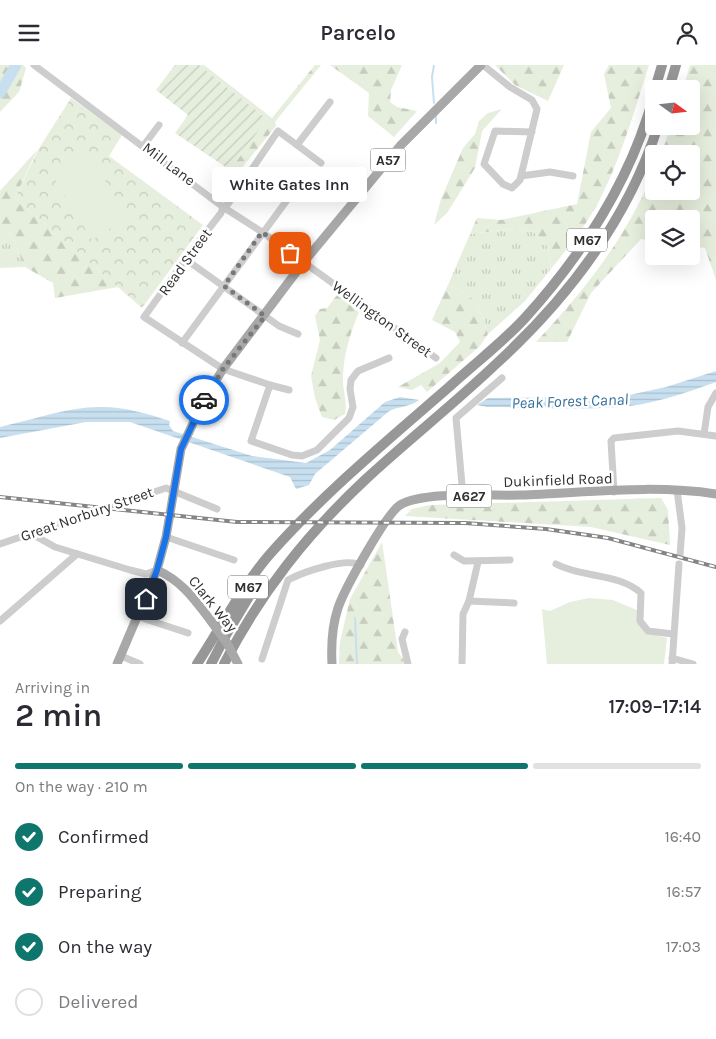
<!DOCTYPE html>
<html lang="en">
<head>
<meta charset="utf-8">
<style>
	body { margin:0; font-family:Karla,sans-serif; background:#f2f2f3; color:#2b2b33; height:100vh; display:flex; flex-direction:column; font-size:19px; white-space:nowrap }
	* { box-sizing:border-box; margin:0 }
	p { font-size:16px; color:#7c7c81 }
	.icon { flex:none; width:28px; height:28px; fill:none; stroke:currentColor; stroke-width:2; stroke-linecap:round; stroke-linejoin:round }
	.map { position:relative; height:599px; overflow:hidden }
	.drawer { display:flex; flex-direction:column; background:#fff; flex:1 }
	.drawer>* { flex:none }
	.needle { width:32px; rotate:105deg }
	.fabs { position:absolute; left:645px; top:15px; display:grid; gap:10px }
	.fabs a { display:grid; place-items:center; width:55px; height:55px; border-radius:5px; background:#fff; box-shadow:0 5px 20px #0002; font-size:25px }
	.pin { position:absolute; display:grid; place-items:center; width:42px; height:42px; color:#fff; margin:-21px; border-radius:10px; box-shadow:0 2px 8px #0006 }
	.courier { position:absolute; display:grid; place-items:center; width:50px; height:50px; margin:-25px; border:4px solid #1a73e8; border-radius:50%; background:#fff; color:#222; box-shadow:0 1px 6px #0007 }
	.bubble { position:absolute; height:35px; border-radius:5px; background:#fff; box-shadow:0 5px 20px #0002; font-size:16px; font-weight:600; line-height:35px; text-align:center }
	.head em { font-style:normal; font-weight:600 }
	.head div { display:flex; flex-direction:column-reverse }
	.head { display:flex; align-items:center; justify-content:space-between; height:85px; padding:0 15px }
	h1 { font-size:32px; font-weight:600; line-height:38px }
	.bar { display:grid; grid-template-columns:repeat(4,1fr); gap:8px 5px; align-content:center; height:60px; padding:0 15px }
	.bar i { height:6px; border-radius:4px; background:#e1e1e2 }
	.bar .on { background:#0f766e }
	.bar p { grid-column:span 4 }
	ol { padding:0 15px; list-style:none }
	li { display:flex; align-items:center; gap:15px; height:55px }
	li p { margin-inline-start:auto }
	li .icon { padding:5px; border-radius:50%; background:#0f766e; color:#fff; stroke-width:4 }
	li:last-child { color:#7c7c81 }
	li i { width:28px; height:28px; border:2px solid #e1e1e2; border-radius:50% }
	header { display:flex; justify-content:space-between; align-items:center; height:65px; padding:0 15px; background:#fff; font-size:22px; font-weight:600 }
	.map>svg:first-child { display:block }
</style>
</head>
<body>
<header><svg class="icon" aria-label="menu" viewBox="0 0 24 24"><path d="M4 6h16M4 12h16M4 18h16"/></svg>Parcelo<svg class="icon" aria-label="person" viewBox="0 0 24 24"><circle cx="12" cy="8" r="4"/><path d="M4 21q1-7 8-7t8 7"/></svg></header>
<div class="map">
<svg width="716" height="599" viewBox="0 0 716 599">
	<defs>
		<pattern id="grass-tufts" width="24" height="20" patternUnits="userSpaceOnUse" patternTransform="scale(1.25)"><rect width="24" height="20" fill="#e6eedd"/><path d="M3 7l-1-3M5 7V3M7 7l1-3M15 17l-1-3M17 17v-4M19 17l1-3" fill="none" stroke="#c6ccbe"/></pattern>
		<pattern id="forest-firs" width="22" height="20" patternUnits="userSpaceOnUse" patternTransform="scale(1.25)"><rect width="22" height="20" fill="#e6eedd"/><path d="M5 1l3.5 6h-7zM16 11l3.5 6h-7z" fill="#c6ccbe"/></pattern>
		<pattern id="park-crowns" width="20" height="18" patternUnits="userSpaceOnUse" patternTransform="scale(1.25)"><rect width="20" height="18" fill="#e6eedd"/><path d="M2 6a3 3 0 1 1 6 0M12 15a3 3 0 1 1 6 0" fill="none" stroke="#c6ccbe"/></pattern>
		<pattern id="garden-furrows" width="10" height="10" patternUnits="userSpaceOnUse" patternTransform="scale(1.25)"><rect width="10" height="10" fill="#e6eedd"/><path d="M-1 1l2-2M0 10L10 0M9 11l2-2" fill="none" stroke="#c6ccbe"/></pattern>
		<pattern id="water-rules" width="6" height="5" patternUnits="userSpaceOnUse" patternTransform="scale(1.25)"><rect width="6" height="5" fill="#c7dfef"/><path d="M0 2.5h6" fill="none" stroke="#abc0cd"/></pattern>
	</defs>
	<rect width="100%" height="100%" fill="#fff"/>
	<g fill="url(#grass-tufts)">
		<path d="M510,164l24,3 14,15 3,22 -26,32 -37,33c-11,-31 -8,-35 -40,-49l22,-51z"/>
		<path d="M10,167l15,35 -25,1v-21z"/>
	</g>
	<g fill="url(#forest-firs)">
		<path d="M0,0h23l3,3 -7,24 -19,20z"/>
		<path d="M199,0h5l68,53 43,-53h6l-46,57 1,4 -39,48 -7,-4 37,-51z"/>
		<path d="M330,0h72l-11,25 -1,12 7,5 20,4 -23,26 -26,-21 1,-23z"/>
		<path d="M495,0h69l-16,36 -33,-16z"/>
		<path d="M609,0h40c-14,43 -26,87 -46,128 -13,28 -33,52 -52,76l-3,-22 -14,-15 -24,-3 -40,5 7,-16 24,2 76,-16 14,-72 20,-24 -7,-34z"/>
		<path d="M690,0h26v215l-11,-32 -14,-2v-27h-37v22l-13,-2 -50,54 -24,49h-31c49,-52 90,-104 118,-171v20h37v-37h-30l10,-28h20v-37h-8z"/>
		<path d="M502,44l-20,22 -7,37 -28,45 -13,12 7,-26 22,-51 12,-14 4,-13 9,-8z"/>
		<path d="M37,85l-22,48 103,89 -63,11 -2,-15 -28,-16 -15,-35 -10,15v-56z"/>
		<path d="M448,220c32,14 29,18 40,49l-8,12 -53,46 -6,-7 -9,5 -14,-3 42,-24 20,-21 -5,-10 -23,-12z"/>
		<path d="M337,230l22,17c-9,22 -17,46 -16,71 1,12 4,19 2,31l-11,6 -12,-3 -7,-19 -4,-22 9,-36 -5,-24 5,-7 7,-1z"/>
		<path d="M661,433l7,12 2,35 -79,-18 -186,-11 7,-7 18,-4z"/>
		<path d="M382,477l16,110 9,12h-68l1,-22 10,-43z"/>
	</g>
	<path fill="url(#park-crowns)" d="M71,33l51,37 -13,21 94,69 -61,83 -127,-110 23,-48z"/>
	<path fill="url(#garden-furrows)" d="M175,0h24l68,54 -37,51 -55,-37 13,-18 -32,-25z"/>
	<g fill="#e6eedd">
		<path d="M87,87l41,65 -36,23 -40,-65z"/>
		<path d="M589,533l24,2 26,11 8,22 20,5 -3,26h-117l-5,-55 8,2 20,-9z"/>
	</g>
	<g fill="url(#water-rules)">
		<path d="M716,306v11c-28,10 -56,20 -86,24 -47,5 -96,1 -143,1l-10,-2 11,-7 132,-1 46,-10z"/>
		<path d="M400,332l19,3c-8,7 -22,6 -31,12l-73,62 -6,11 -13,4 -6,-12 -160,-55h-44l-86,16v-11l8,-2c30,-7 64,-19 94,-18 24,0 46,7 68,14l-1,4 4,6 79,25 54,7 24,-13 55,-48z"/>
	</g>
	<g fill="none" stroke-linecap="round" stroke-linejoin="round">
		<g stroke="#c7dfef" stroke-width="2">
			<path d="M434,0l-2,12 2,26"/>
			<path d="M436,52v6"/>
			<path d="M355,553l2,46"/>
		</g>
		<path stroke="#c7dfef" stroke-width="11" d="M0,28l16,-28"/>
		<g stroke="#cdcdcd" stroke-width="7">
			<path d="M34,0l189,142 39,25 174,126"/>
			<path d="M483,0l27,22 22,13 5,9 -17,71 -8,8 -9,-4 -19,-20 11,-33 37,1"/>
			<path d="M144,80l15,-20"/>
			<path d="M321,98l-24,-18 33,-43"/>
			<path d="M521,111l29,-4 23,4"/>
			<path d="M223,142l-2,6 -31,40 -2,8 -5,2 -39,54 79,52 47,16 -19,56 41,14 10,1 15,-6 32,-32 4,-11 -3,-18 1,-9 7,-9 31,-13"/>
			<path d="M223,142l5,-3 50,-73 19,14"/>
			<path d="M188,196l91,65 19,8"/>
			<path d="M182,278l111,-151"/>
			<path d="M270,320l19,5"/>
			<path d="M704,369l4,-27 8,-14"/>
			<path d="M677,425l5,38 -2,27"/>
			<path d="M614,427l-3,-51 3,-3 64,-7 38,5"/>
			<path d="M463,431l-7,-78 46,-40"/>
			<path d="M30,468l25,14 75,23 16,4 11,-4"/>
			<path d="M166,472l68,23"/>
			<path d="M0,479l166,-56 51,21"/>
			<path d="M454,490l10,6 46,-1"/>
			<path d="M556,499c26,14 63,9 85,29l-1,28 8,10 25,3"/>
			<path d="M469,536l45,2"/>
			<path d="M139,552l49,16"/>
			<path d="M0,556l77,-67"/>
			<path d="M405,567l-3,7 6,25"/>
			<path d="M121,591l19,8"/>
			<path d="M672,593l21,6"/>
			<path d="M262,594l26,-79c15,-8 58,-23 73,-15"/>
			<path d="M462,599l1,-50 6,-13 9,-39"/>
			<path d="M672,599l7,-100"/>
		</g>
		<g stroke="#a8a8a8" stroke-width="9">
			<path d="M157,505c25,11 38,30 54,51"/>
			<path d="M117,599l40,-94 9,-33 15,-88 24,-51 18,-29 80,-106 97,-117 81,-81"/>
			<path d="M332,599c-1,-19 0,-38 6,-56 6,-18 48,-94 62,-103 24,-14 91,-9 120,-10 64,-2 132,-11 196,-1"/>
		</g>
		<g stroke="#979797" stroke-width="10">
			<path d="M655,24l7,-24"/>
			<path d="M669,24l7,-24"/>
			<path d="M197,599c23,-35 46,-79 73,-110 54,-61 118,-114 179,-167 25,-23 53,-44 76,-69 58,-64 106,-138 129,-223"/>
			<path d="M211,599l15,-29 27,-45"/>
			<path d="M224,599c37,-72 83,-130 142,-185 42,-39 88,-75 130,-115 71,-65 132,-145 162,-238"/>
		</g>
		<g stroke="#858585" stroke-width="4">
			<path id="rail" d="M0,432l237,25 228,1 81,6 62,9 108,29"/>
		</g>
		<use href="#rail" stroke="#fff" stroke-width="2" stroke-dasharray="5.5" stroke-linecap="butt"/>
		<path stroke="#a8a8a8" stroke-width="9" d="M211,556l16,22 11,21"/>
	</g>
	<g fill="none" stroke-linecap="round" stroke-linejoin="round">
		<path stroke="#787878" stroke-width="5" stroke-dasharray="0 9" d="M204,335l19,-31 42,-53 -41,-30 38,-54 28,21"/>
		<path stroke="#1a73e8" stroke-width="6" d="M146,534l11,-29 9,-33 15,-88 23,-49"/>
	</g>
	<g text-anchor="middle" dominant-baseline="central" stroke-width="5" stroke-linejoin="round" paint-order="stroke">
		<g fill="#fff" stroke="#6e6e6e" stroke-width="1">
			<rect x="370.5" y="83.5" width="35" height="23" rx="4"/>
			<rect x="567" y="163.5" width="40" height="23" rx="4"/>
			<rect x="446.5" y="419.5" width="45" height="23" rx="4"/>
			<rect x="228" y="510.5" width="40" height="23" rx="4"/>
		</g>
		<g font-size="14" font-weight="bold" fill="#303030">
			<text x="388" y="95">A57</text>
			<text x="587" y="175">M67</text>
			<text x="469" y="431">A627</text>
			<text x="248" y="522">M67</text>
		</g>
		<g font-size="15" fill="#303030" stroke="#fff">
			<text transform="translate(169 99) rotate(37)">Mill Lane</text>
			<text transform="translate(185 197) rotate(-54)">Read Street</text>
			<text transform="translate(382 254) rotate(36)">Wellington Street</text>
			<text transform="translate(558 415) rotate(-2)">Dukinfield Road</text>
			<text transform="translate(87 449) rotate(-19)">Great Norbury Street</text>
			<text transform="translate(213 539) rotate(51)">Clark Way</text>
		</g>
		<g font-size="16" font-style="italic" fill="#35709a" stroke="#fff">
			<text transform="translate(570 336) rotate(-2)">Peak Forest Canal</text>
		</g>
	</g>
</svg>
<div class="fabs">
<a><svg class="needle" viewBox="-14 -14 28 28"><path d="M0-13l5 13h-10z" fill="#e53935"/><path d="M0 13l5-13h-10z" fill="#7c7c81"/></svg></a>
<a><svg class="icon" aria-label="locate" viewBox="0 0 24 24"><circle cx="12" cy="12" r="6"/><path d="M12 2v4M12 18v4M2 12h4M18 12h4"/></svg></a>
<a><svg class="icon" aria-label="layers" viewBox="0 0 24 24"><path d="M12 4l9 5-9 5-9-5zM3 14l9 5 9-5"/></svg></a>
</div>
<div class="pin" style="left:290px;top:188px;background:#ea580c"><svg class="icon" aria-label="bag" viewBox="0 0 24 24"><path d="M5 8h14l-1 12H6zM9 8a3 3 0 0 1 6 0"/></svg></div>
<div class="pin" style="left:146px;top:534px;background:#1f2937"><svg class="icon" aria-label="home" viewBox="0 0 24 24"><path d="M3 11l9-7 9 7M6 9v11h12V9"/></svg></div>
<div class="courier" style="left:204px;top:335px"><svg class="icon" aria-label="car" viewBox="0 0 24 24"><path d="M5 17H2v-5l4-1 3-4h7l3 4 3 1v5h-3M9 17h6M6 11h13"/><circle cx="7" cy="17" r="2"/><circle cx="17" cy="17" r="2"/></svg></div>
<div class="bubble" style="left:212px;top:102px;width:155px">White Gates Inn</div>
</div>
<section class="drawer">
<div class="head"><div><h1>2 min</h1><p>Arriving in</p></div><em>17:09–17:14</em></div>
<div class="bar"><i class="on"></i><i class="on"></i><i class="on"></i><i></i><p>On the way · 210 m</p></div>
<ol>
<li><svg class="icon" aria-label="check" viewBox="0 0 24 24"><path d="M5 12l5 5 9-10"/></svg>Confirmed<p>16:40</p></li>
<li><svg class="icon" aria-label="check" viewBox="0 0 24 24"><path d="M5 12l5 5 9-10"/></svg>Preparing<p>16:57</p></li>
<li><svg class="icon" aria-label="check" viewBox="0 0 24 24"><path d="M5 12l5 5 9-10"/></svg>On the way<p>17:03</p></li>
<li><i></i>Delivered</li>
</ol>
</section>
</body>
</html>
